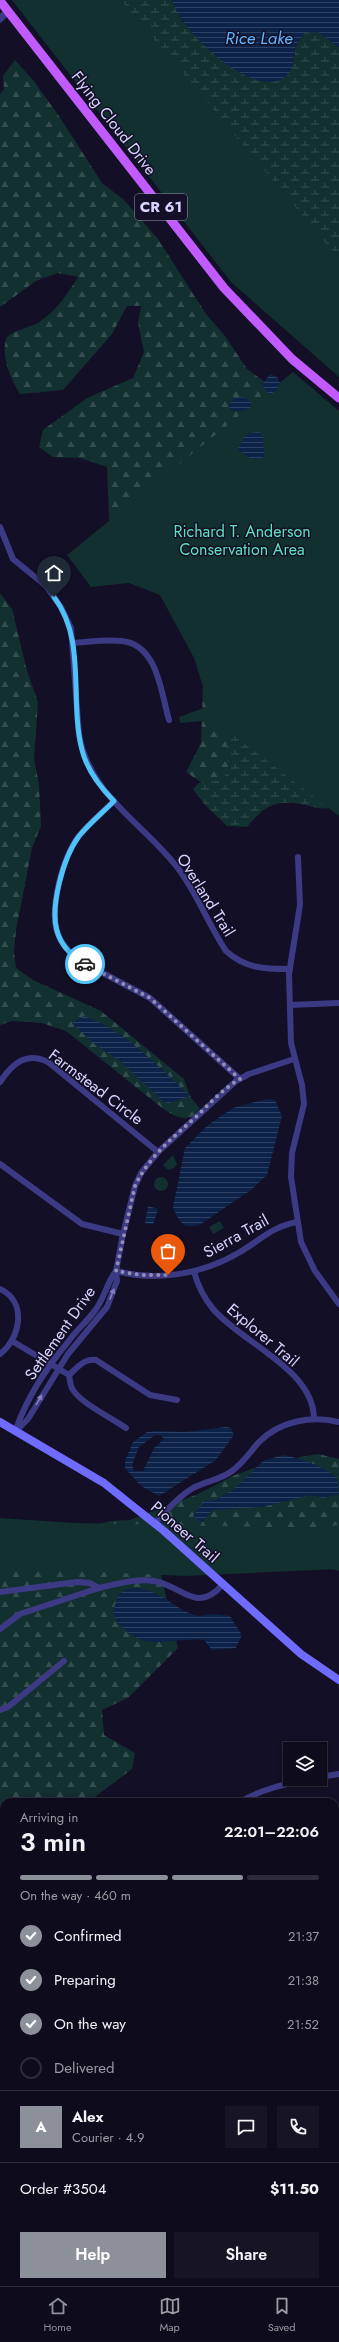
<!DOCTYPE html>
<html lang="en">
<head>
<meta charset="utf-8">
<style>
	body { margin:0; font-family:Jost,sans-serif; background:#171425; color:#f1f3f6; height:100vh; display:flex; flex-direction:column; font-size:15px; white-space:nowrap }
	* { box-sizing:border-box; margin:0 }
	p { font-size:13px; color:#9b9ba3 }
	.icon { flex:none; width:22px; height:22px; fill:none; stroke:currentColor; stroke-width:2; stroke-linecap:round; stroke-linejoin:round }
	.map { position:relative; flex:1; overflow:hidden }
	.details { position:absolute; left:0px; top:1798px; width:339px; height:488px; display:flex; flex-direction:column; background:#0e0b1c; border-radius:12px 12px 0 0; box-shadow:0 2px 6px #0003,0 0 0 1px #2e2b3b }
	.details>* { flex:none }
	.buttons { position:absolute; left:283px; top:1742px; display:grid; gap:8px }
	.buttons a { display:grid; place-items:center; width:44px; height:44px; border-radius:0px; background:#0e0b1c; box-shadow:0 2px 6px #0003,0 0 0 1px #2e2b3b; font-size:20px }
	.pin { position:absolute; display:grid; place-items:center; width:34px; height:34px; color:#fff; margin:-41px -17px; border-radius:50% 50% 50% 0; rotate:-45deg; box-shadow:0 0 4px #0007 }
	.pin .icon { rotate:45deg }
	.courier { position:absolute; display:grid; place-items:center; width:40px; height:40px; margin:-20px; border:3px solid #4fc3f7; border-radius:50%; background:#fff; color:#222; box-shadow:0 1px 5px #0007 }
	.headline em { font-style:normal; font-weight:600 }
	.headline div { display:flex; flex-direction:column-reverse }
	.headline { display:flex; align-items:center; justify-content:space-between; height:68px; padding:0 20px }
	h1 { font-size:26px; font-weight:600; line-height:30px }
	.bar { display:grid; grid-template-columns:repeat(4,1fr); gap:6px 4px; align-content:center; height:48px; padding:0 20px }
	.bar i { height:5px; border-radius:3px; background:#2e2b3b }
	.bar .selected { background:#8c9099 }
	.bar p { grid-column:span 4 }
	.line { display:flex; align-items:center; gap:10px; padding:0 20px; border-top:1px solid #2e2b3b }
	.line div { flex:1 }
	.round { display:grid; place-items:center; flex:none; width:42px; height:42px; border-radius:0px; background:#171425 }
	ol { padding:0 20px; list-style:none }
	li { display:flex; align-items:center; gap:12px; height:44px }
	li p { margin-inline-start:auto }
	li .icon { padding:4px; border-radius:50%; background:#8c9099; color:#fff; stroke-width:4 }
	li:last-child { color:#9b9ba3 }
	li i { width:22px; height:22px; border:2px solid #2e2b3b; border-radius:50% }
	.button { display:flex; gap:8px; margin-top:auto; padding:8px 20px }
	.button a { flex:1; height:46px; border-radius:0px; background:#8c9099; color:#fff; font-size:16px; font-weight:600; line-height:46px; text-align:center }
	.button a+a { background:#171425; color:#f1f3f6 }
	.tabs { display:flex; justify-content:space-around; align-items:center; height:56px; border-top:1px solid #2e2b3b; background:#0e0b1c; font-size:11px; color:#9b9ba3 }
	.tabs a { display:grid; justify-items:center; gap:2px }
	.tabs .selected { color:#8c9099 }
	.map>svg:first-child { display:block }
</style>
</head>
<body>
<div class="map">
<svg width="339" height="2286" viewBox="0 0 339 2286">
	<defs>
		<pattern id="forest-firs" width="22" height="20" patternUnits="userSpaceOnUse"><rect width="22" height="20" fill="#12302f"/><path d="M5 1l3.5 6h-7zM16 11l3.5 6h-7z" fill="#344d4e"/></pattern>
		<pattern id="wetland-marsh" width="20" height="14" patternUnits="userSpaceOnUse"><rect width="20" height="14" fill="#12302f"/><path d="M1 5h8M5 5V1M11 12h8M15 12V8" fill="none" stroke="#344d4e"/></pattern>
		<pattern id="water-rules" width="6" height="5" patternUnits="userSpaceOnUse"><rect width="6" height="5" fill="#0c2248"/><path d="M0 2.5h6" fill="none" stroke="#2f4163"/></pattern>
	</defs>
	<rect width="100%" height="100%" fill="#130f26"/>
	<g fill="url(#forest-firs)">
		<path d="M15,60l18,20 26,36 43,67 22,17 34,39 48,75 19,22 22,33 31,22 52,395 -94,-11 -31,10 -19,-13 15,-29 2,-58 42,-36 -135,-109 -3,-73 -27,-9 -27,-1 -14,-10 4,-17 44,-32 46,-20 11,-26 -6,-29 3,-17h-14l-15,28 -49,56 -43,4c-10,-16 -20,-40 -13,-57 8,-7 21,-9 31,-14 18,-12 29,-28 40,-46l-20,-4 -22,8 -36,26v-213l4,-5 -1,-13z"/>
		<path d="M0,593l12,16 15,62 11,31 -4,56 5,27 2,41 -9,22 -16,82 -2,22 2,16 17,12 68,31 83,68 6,17 10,13c-12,16 -24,8 -38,-1l-96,-77 -24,-8 -30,-2 -12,4z"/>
		<path d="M318,1454l21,5v112l-36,-10 -143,9 18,78 -50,50 -26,12 2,25 31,18 -3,16 -44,33h-84v81l-4,13v-363l35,5 76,-17 19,-1 68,-26 37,-19 37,-13z"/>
	</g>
	<g fill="url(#wetland-marsh)">
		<path d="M12,0h160l10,21 110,45 4,-20 8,-13 14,-1 21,15v330z"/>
		<path d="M235,728l98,79c-13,4 -20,-1 -33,-3 -27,-5 -37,4 -53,23l-20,-1 -23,-22 -11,-15 6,-6 20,-3 10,-8 -3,-25z"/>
		<path d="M335,1856h4v40l-4,2z"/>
	</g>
	<g fill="#12302f">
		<path d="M12,0h109l218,259v118l-108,-95z"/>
		<path d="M293,372l46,39v405l-125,-96 -34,3 -1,-6 30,-11 -15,-48 -34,-63 -31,-12 -38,4 -24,-32z"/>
		<path d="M173,1155l4,9 -3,4 -6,2 -5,-5z"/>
		<circle cx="161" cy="1184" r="7"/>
		<path d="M220,1221l4,7 -11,6 -4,-7z"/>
		<path d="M0,1518l75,5 240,5 24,-3v44l-155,7 -184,-9z"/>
	</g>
	<g fill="url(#water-rules)" fill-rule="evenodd">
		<path d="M172,0h167v47l-21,-15 -14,1c-2,4 -6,9 -8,13 -4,10 -1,25 -11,31 -31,24 -105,-46 -113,-77z"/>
		<path d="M270,374l7,3 3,6 -3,7 -8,5 -7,-10z"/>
		<path d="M235,397l11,1 5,5 -1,5 -8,3h-10l-4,-5z"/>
		<path d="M259,432l4,5 1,20c-13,4 -16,1 -26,-8l6,-12 6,-4z"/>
		<path d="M84,1016c41,14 75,51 106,80l-21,7 -5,-1 -45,-42 -26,-17 -21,-20z"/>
		<path d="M266,1099l9,1 7,16 -15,59 -16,15 -50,34c-16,7 -23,-2 -28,-17l12,-59 23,-23 25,-17z"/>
		<path d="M148,1206l10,3 -5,16 -8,-2z"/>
		<path d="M226,1427l5,1 3,7 -18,25 -57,36 -18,-10 -16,-18v-7l8,-19 14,-10 9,-1 28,1zM155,1435h5l4,4 -10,9 -11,23h-9l-2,-6 7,-18z"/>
		<path d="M283,1455c21,4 36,10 54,22l2,17 -16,4 -12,-3 -49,12 -50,3 -10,13 -9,-7 11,-15 11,-1 19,-11 29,-28z"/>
		<path d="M138,1588c27,4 37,23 61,28 4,0 8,-2 12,-2 6,0 12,1 19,2l12,19 -6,13 -24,2 -8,-10c-30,-3 -55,12 -80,-11 -14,-14 -12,-17 -5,-35l8,-5z"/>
		<path d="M0,1951l4,4v327h218l1,4h-223z"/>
	</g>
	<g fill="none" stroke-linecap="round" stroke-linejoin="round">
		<path stroke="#0c2248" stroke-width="2" d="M335,1872h4"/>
		<g stroke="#3d3a85" stroke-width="6">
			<path d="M0,527l13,32 33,27 15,21 10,21 8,107c12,62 62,86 98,132 20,26 31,57 49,84 20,18 39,18 64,18"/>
			<path d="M73,643c16,-1 33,-4 49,-2 36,4 39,52 47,79"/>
			<path d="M114,801c-12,12 -25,22 -35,35 -11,14 -16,30 -20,47 -8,35 -8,59 25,80l66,35 90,81"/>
			<path d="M298,857l2,48 -11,69 2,69 11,42 2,19 -12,49 -1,24 10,65 14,29 24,33"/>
			<path d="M290,1005l48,-2"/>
			<path d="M0,1082c12,-18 26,-31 48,-20l110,90"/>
			<path d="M0,1164l82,60 41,10"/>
			<path d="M116,1271c42,11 87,3 124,-19 22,-13 31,-25 57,-30"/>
			<path d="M194,1272c4,14 10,26 19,37 29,34 100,60 101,109"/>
			<path d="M0,1289c28,13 20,50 0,65"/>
			<path d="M12,1341l57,34"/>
			<path d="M126,1428c-14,-10 -44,-24 -53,-38 -3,-4 -3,-10 -4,-15 8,-7 15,-17 27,-15l54,35 27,5"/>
			<path d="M16,1429c11,-31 31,-62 52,-87 8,-12 20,-21 28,-33 9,-12 11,-27 20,-38"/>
			<path d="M16,1431l12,-12 40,-65 39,-47 10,-26 -1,-10 7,-37 12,-48 6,-13 17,-21 78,-71 13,-7 45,-15"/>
			<path d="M155,1523c11,-12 23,-26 38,-35 13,-7 27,-8 39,-17 11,-8 18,-19 27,-29 21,-21 53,-27 80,-20"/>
			<path d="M0,1592l77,-10 13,1 9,5c18,-4 37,-10 55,-7 29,5 43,34 69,3"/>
			<path d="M0,1629l20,-15 79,-26"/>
			<path d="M0,1710l8,-3 56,-46"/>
			<path d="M320,1777l19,-3"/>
			<path d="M240,1802c22,-13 45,-18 70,-23"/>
			<path d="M335,2141l4,5"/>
		</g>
		<path stroke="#3d3a85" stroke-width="7" d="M0,19l8,-8"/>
		<path stroke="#6f6bff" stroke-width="8" d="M0,1422l104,61 60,48 137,123 38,26"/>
		<path stroke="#c25bff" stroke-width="9" d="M0,1l224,287 68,71 47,39"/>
	</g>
	<defs><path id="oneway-solid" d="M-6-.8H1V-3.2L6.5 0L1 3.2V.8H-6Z"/></defs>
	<g fill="#837fbc">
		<use href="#oneway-solid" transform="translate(112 1294) rotate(-69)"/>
		<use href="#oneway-solid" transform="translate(39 1400) rotate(-60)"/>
	</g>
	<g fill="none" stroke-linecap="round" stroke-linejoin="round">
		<path stroke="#948fb3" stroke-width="4" stroke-dasharray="0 7.2" d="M85,964l65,34 90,81c-16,9 -29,23 -42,36 -24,22 -49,41 -63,71l-19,85 25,4h27"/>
		<path stroke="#4fc3f7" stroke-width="5" d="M54,597c33,44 15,102 28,153 5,20 18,37 32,51 -12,12 -25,23 -35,35 -11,15 -16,31 -20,48 -8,34 -7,61 26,80"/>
	</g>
	<g text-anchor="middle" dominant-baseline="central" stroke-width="3" stroke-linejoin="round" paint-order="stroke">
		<rect fill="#130f26" stroke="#9e99be" stroke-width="1" x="135" y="194" width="52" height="26" rx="3"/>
		<g font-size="15" font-weight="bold" fill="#d9d4ff">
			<text x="161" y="207">CR 61</text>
		</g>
		<g font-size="16" fill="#d9d4ff" stroke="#130f26">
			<text transform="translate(114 123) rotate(52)">Flying Cloud Drive</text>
			<text transform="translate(206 895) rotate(58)">Overland Trail</text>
			<text transform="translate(96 1087) rotate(37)">Farmstead Circle</text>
			<text transform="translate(236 1236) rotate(-29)">Sierra Trail</text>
			<text transform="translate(60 1333) rotate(-55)">Settlement Drive</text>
			<text transform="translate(263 1335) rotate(40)">Explorer Trail</text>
			<text transform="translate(185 1532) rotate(41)">Pioneer Trail</text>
		</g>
		<g font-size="16" fill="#5fe0c0" stroke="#130f26">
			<text x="242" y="531">Richard T. Anderson<tspan x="242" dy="18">Conservation Area</tspan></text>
		</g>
		<g font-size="17" font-style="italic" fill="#62b6ff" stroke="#130f26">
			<text x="259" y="38">Rice Lake</text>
		</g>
	</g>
</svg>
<div class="buttons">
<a><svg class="icon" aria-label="layers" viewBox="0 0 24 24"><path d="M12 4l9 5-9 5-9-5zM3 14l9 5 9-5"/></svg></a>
</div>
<div class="pin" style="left:168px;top:1275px;background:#ea580c"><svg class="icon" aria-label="bag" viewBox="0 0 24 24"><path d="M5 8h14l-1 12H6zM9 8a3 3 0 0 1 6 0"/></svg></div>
<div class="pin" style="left:54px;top:597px;background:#1f2937"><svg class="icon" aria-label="home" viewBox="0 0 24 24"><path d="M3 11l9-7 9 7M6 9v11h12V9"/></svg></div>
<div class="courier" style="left:85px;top:964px"><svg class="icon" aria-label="car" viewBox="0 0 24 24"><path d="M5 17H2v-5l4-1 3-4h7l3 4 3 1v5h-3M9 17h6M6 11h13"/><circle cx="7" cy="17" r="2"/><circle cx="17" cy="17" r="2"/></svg></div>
<section class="details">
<div class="headline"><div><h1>3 min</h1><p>Arriving in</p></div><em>22:01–22:06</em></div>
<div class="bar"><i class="selected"></i><i class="selected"></i><i class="selected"></i><i></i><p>On the way · 460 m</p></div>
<ol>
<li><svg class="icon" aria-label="check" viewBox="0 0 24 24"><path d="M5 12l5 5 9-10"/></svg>Confirmed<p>21:37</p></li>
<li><svg class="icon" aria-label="check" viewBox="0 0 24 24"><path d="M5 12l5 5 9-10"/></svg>Preparing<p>21:38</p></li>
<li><svg class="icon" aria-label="check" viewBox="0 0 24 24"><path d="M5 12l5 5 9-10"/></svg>On the way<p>21:52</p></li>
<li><i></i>Delivered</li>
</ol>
<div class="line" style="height:72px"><b class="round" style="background:#8c9099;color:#fff">A</b><div><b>Alex</b><p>Courier · 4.9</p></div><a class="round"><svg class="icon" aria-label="chat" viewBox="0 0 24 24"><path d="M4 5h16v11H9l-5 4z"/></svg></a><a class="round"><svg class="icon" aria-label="phone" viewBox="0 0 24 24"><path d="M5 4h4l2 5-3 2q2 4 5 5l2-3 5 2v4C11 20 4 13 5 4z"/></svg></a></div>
<div class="line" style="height:52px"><div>Order #3504</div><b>$11.50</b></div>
<div class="button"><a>Help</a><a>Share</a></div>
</section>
</div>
<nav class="tabs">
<a class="selected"><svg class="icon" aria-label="home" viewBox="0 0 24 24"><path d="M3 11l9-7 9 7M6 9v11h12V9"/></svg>Home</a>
<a><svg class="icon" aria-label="map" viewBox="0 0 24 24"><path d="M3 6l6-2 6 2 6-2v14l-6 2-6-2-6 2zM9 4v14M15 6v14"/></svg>Map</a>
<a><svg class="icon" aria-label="saved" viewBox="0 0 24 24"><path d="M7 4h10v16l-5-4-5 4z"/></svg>Saved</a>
</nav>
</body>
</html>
